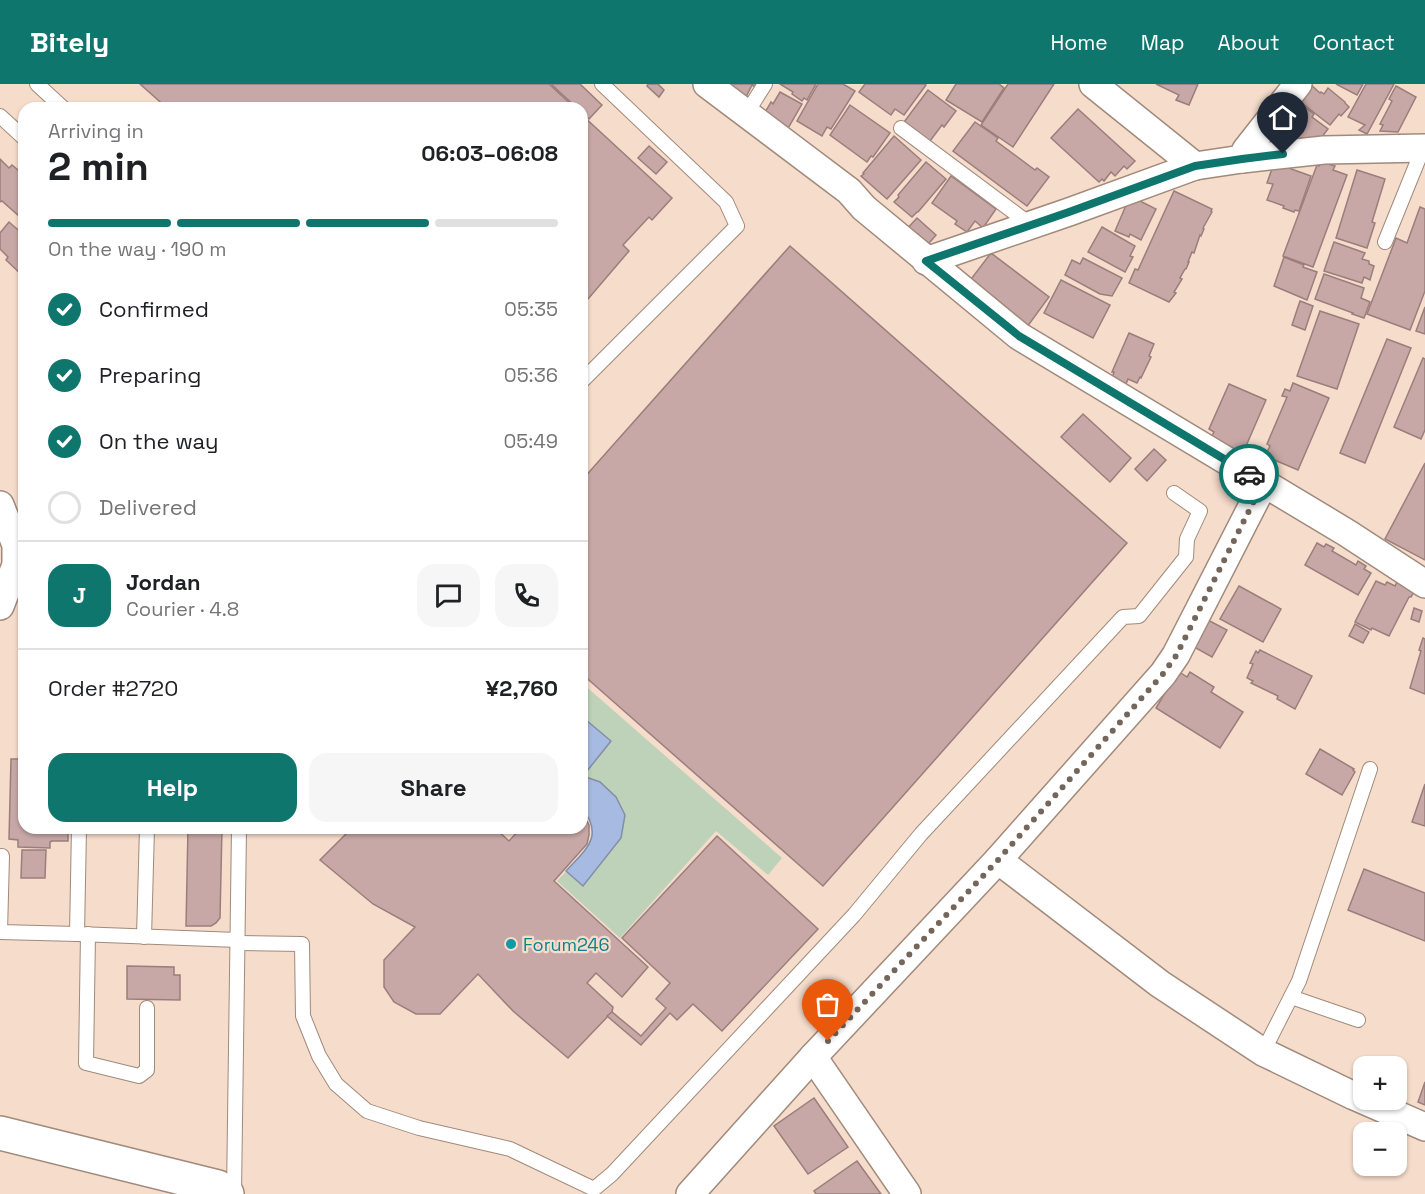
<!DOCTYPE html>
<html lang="en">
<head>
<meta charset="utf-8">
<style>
	body { margin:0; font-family:"Space Grotesk",sans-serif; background:#f6f6f6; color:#202124; height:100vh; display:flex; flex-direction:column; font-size:22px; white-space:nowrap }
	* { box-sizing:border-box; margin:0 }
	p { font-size:20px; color:#757577 }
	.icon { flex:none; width:33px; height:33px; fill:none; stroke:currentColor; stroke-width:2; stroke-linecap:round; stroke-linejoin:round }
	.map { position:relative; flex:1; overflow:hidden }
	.sheet { position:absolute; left:18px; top:18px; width:570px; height:732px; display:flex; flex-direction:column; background:#fff; border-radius:18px; box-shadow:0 2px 4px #0004 }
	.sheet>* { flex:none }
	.buttons { position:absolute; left:1353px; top:972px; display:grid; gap:12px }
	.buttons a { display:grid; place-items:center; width:54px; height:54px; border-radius:12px; background:#fff; box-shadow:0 2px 4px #0004; font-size:30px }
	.pin { position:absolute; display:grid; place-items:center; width:51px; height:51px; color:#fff; margin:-62px -26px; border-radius:50% 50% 50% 0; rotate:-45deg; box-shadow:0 0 6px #0007 }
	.pin .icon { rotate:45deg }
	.courier { position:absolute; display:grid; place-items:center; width:60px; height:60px; margin:-30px; border:4px solid #0f766e; border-radius:50%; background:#fff; color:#222; box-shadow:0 2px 8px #0007 }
	.overview em { font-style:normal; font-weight:700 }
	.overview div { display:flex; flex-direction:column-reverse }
	.overview { display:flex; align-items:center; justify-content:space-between; height:102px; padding:0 30px }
	h1 { font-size:39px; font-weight:700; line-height:45px }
	.bar { display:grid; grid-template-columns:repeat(4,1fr); gap:9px 6px; align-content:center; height:72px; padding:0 30px }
	.bar i { height:8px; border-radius:4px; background:#e0e0e0 }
	.bar .active { background:#0f766e }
	.bar p { grid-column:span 4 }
	.line { display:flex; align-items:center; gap:15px; padding:0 30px; border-top:2px solid #e0e0e0 }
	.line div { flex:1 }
	.round { display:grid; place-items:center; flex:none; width:63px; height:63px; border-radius:18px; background:#f6f6f6 }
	ol { padding:0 30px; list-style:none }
	li { display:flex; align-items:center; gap:18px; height:66px }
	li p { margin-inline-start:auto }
	li .icon { padding:6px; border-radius:50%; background:#0f766e; color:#fff; stroke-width:4 }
	li:last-child { color:#757577 }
	li i { width:33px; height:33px; border:3px solid #e0e0e0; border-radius:50% }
	.button { display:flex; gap:12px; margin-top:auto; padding:12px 30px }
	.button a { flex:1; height:69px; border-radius:18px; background:#0f766e; color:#fff; font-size:24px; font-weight:700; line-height:69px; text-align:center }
	.button a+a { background:#f6f6f6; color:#202124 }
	header { display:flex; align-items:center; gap:36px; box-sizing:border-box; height:84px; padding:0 30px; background:#0f766e; color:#fff }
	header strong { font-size:28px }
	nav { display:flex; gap:33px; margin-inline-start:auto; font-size:21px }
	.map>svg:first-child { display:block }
</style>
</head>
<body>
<header>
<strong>Bitely</strong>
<nav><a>Home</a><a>Map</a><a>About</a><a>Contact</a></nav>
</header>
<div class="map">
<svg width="1425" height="1110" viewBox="0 0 1425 1110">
	<rect width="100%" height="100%" fill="#f5dccb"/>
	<path fill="#bed2ba" d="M582,599l200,175 -14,17 -52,-44 -96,107 -63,-57c21,-23 50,-42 25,-73z"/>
	<path fill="#a7bae1" stroke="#838ea7" stroke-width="1.5" d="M586,636l25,21 -28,35 17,6 16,15 9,18 -4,23 -38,48 -17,-15c19,-21 39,-34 16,-63v-84z"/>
	<g fill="#c7a8a6" stroke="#9b7e7c" stroke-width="1.5">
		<path d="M140,0h409l26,24h-408z"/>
		<path d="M551,0h29l22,21 -13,14 -7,-6v-5h-5z"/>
		<path d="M648,0h10l6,6 -5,7 -12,-11z"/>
		<path d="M721,0h38l-2,4 -5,-3 -6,12z"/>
		<path d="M780,0h36l-9,16 -3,-2 -2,3 -10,-7 1,-2z"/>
		<path d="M818,0h25l12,7 -24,38 -4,-2 -5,9 -25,-15z"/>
		<path d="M865,0h59l2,1 -22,30 -9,-6 -4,6 -32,-23z"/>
		<path d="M956,0h43l5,4 -22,34 -36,-22z"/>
		<path d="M1008,0h46l-41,63 -32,-22z"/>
		<path d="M1156,0h42l-9,21 -13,-5 3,-5z"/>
		<path d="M1310,0l10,9 1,-1 3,2 4,-6 17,14v1l4,4 -8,9 -2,-2 -9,11 -32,-25z"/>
		<path d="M1336,0h27l-6,11z"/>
		<path d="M1366,0h28l-27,50 -8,-4 6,-5 -17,-8z"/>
		<path d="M1396,2l20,11 -18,35 -18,-1 3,-6 -3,-1 12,-23 -3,-2z"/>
		<path d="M928,6l28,21 -12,16 -2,-2 -12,16 -26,-19z"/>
		<path d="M780,8l22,12 -15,26 -24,-14 8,-14 2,2z"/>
		<path d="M1296,17l18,13 -2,3 16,12 -10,13h-11l-6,-4 -4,5 -5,1 -6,-4 3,-4 -4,-3 -5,6 -6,-5z"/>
		<path d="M850,21l40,28 -17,24 -2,-1 -4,6 -37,-27z"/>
		<path d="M1078,25l57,52 -8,8 -3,-3 -9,10 -4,-4 -7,9 -2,-2 -3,3 -48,-44z"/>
		<path d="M582,31l90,83 -20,22 -3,-3 -26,28 6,6 -47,55z"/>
		<path d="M975,38l23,16 -2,3 39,29 2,-2 12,9 -22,29 -74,-55z"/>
		<path d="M894,52l27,24 -34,39 -26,-23 3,-2 -1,-1z"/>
		<path d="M649,62l18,16 -11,12 -18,-16z"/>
		<path d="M0,75l9,9 3,-3 6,5 6,-5v51l-2,-2 -3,2 -17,-15 -2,1z"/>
		<path d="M926,78l20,17 -28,33h-1l-5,5 -18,-15 5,-5 -1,-2z"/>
		<path d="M1321,78l14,4 -2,4 14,5 -34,92 -30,-11 34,-91 2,1z"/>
		<path d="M1280,81l31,11 -12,35 -4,-1 -1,2 -11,-4 1,-2 -17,-6 6,-16 -6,-1 6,-17z"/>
		<path d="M1357,86l28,9 -13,43 3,1 -8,25 -31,-10z"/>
		<path d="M951,92l45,33 -13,19 -8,-7 -8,11 -12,-8 2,-3 -25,-18z"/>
		<path d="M1174,107l38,18 -1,2 1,1 -9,16 1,1 -3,7 -1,-1 -6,18 -2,-1 -4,10h1l-3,7h-1l-5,9 2,1 -8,13 2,1 -7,9 -40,-19 6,-14 3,1z"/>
		<path d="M1130,112l26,13 -15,31 -11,-6 -1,3 -14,-6z"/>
		<path d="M1420,123l5,2v82l-15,39 -43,-16 29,-76 11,5z"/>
		<path d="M917,134l19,17 -12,14 -20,-17z"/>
		<path d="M9,138l15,13v42l-18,-17 2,-3 -8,-8v-16z"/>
		<path d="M1102,143l33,19 -5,10 3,1 -8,15 -37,-20z"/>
		<path d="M1334,158l31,11 -3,6 7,2v3l5,2 -4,14 -6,-3 -2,6 -38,-12z"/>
		<path d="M790,162l337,297 -304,343 -241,-212v-194z"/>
		<path d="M991,169l58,44 -22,30 -59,-44z"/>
		<path d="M1284,173l20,8 -1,2 14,5 -10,28 -33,-14z"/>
		<path d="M1083,174l39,20 -10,18 -12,-2 -35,-19 7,-15 8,4z"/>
		<path d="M1324,190l40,14 -3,10 9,4 -6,16 -12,-4 1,-1 -38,-14z"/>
		<path d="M1061,196l49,25 -17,33 -49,-25z"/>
		<path d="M1300,217l13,5 -8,24 -13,-5z"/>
		<path d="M1425,223v27l-9,-3z"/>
		<path d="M1320,227l39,13 -22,65 -40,-13z"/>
		<path d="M1129,249l25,11 -5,12 2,1 -10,21 -1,-1 -3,6 -9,-4 -2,5 -14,-6 2,-6h-2z"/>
		<path d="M1387,255l24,9 -46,115 -25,-10z"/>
		<path d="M1423,274l2,1v71l-4,9 -27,-12z"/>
		<path d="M1293,299l36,15 -31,72 -33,-14 5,-10 -3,-2 20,-47 -5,-1 3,-7 5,2z"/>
		<path d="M1229,300l37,16 -23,53 -33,-14 4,-7 -5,-3z"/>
		<path d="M1083,330l48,44 -21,24 -49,-45z"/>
		<path d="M1154,365l12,11 -19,21 -12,-12z"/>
		<path d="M1425,379v97l-40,-21z"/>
		<path d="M1317,459l7,4 2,-3 8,4 -2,3 24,14 2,-4 8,5 -2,3 7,4 -13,22 -53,-30z"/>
		<path d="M1399,494l18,9 -6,10h-2l-20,39 -17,-8 -1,2 -16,-8 21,-41 9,4 2,-3 8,4z"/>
		<path d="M1239,502l42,23 -18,33 -43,-23z"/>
		<path d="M1414,524l8,3 -3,11 -8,-3z"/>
		<path d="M1204,534l23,12 -15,27 -18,-10z"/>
		<path d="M1355,540l14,8 -6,11 -14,-7z"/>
		<path d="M1423,554l2,1v55l-15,-6 11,-37 -2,-1z"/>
		<path d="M1260,566l52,26 -17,33 -18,-10 1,-3 -27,-13 2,-2 -6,-3 6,-14 -3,-1 6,-12 2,2z"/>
		<path d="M1178,587l9,6 3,-5 24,15 -3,5 32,20 -23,36 -64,-40z"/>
		<path d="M1320,665l34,20 -1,1 2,2 -13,23 -36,-21z"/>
		<path d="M11,675h13v69h44v13h-16l-2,1v6l-32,-1v-7l-9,-1z"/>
		<path d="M1425,700v42l-13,-4z"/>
		<path d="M582,728l7,13v10l-2,9 -33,37 94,86 -26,30 -26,-24 -9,10 26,24 -1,5 -44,46 -55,-47 -35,-37 -38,40h-24l-22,-12 -10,-15v-27l31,-33 -42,-23 -53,-44 32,-32h63l4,4 4,-4h72l14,13 12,-13h61z"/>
		<path d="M188,744h34l-2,90 -4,5 -5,3h-25z"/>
		<path d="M717,752l101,93 -96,102 -29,-27 -16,16 -7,-7 -29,32 -34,-29 5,-4 29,24 25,-28 -10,-9 14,-16 -48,-45z"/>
		<path d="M22,766h24l-1,28h-24z"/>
		<path d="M1364,785l61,24v48l-77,-31z"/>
		<path d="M127,882l47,1v8h6v25l-53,-1z"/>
		<path d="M1425,998v23l-7,-3z"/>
		<path d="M814,1014l34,49 -40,27 -34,-48z"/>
		<path d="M857,1077l24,33h-65l-2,-3z"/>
	</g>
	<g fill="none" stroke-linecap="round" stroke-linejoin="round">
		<g stroke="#a18a7b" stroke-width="16">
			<g id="service">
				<path d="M37,0l26,24"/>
				<path d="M746,30l19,-30"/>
				<path d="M0,32l24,22"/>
				<path d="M901,44l130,97"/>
				<path d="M1385,158l38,-94"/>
				<path d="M582,297l155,-155 -11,-24 -124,-118"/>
				<path d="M79,744l-2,106 161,6"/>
				<path d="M2,772l-2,76 77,2"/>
				<path d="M88,850l-2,129 53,13 8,-6v-62"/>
				<path d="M144,853l3,-109"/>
				<path d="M238,859l64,1 1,72 16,40 17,28 31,27 52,17 91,21 84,40 18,-15 242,-259 67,-81 202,-217 16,-1 47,-59 1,-18 13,-28 -26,-18"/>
				<path d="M1291,913l67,23"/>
				<path d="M1263,968l36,-71 71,-212"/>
				<path d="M234,1110l5,-366"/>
			</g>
		</g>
		<g stroke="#a18a7b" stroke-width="30">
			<g id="minor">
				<path d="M707,0l142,107 15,17 155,128 328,197 78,51"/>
				<path d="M1093,0l102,82"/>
				<path d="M1242,75l4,-9 52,-66"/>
				<path d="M926,177l143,-49 126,-46 47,-7 82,-9 101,-2"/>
				<path d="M0,421l16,40v20l-16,41"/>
				<path d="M998,776l162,124 103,68 91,44 71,31"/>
				<path d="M813,973l94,137"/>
				<path d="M690,1110l123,-137 185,-197 165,-186 13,-19 88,-172"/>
			</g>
		</g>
		<g stroke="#a18a7b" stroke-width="36">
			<path id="tertiary" d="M0,1049l218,54 9,7"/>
		</g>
		<use href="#service" stroke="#fff" stroke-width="14"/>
		<use href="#minor" stroke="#fff" stroke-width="27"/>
		<use href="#tertiary" stroke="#fff" stroke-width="33"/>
	</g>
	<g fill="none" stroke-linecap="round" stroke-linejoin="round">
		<path stroke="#75665c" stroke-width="6" stroke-dasharray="0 10.8" d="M828,957l170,-181 165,-186 13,-18 87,-173 -14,-9"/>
		<path stroke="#0f766e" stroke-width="8" d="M1249,390l-230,-138 -93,-75 143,-49 126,-46 47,-7 41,-5"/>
	</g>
	<circle fill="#0f9aa8" stroke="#f5dccb" stroke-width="2" cx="511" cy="860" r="6"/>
	<g text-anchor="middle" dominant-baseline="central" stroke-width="4.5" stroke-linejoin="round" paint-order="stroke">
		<g font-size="18" fill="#0d838f" stroke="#f5dccb" text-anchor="start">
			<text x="523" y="860">Forum246</text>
		</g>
	</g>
</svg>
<div class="buttons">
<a>+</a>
<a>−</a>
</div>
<div class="pin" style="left:828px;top:957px;background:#ea580c"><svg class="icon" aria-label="bag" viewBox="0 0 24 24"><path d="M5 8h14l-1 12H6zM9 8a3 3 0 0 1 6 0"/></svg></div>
<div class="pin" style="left:1283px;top:70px;background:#1f2937"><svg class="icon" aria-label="home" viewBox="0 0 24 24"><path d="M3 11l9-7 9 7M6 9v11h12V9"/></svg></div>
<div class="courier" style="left:1249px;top:390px"><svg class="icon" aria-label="car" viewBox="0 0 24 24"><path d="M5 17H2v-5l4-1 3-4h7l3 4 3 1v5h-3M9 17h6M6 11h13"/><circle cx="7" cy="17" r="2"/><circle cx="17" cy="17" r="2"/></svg></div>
<section class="sheet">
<div class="overview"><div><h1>2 min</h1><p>Arriving in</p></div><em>06:03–06:08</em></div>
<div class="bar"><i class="active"></i><i class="active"></i><i class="active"></i><i></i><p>On the way · 190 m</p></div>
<ol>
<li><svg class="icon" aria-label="check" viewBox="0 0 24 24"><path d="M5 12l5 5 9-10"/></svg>Confirmed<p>05:35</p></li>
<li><svg class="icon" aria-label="check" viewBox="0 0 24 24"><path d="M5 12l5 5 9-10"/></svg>Preparing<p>05:36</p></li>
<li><svg class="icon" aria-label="check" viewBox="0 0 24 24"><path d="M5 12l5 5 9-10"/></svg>On the way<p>05:49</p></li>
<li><i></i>Delivered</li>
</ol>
<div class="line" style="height:108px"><b class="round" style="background:#0f766e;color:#fff">J</b><div><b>Jordan</b><p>Courier · 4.8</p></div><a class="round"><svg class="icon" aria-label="chat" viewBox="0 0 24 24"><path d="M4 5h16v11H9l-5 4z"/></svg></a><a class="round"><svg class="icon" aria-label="phone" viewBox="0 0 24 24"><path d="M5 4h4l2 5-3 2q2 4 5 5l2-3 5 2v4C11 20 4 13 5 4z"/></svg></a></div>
<div class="line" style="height:78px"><div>Order #2720</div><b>¥2,760</b></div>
<div class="button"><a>Help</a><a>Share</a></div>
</section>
</div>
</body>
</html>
